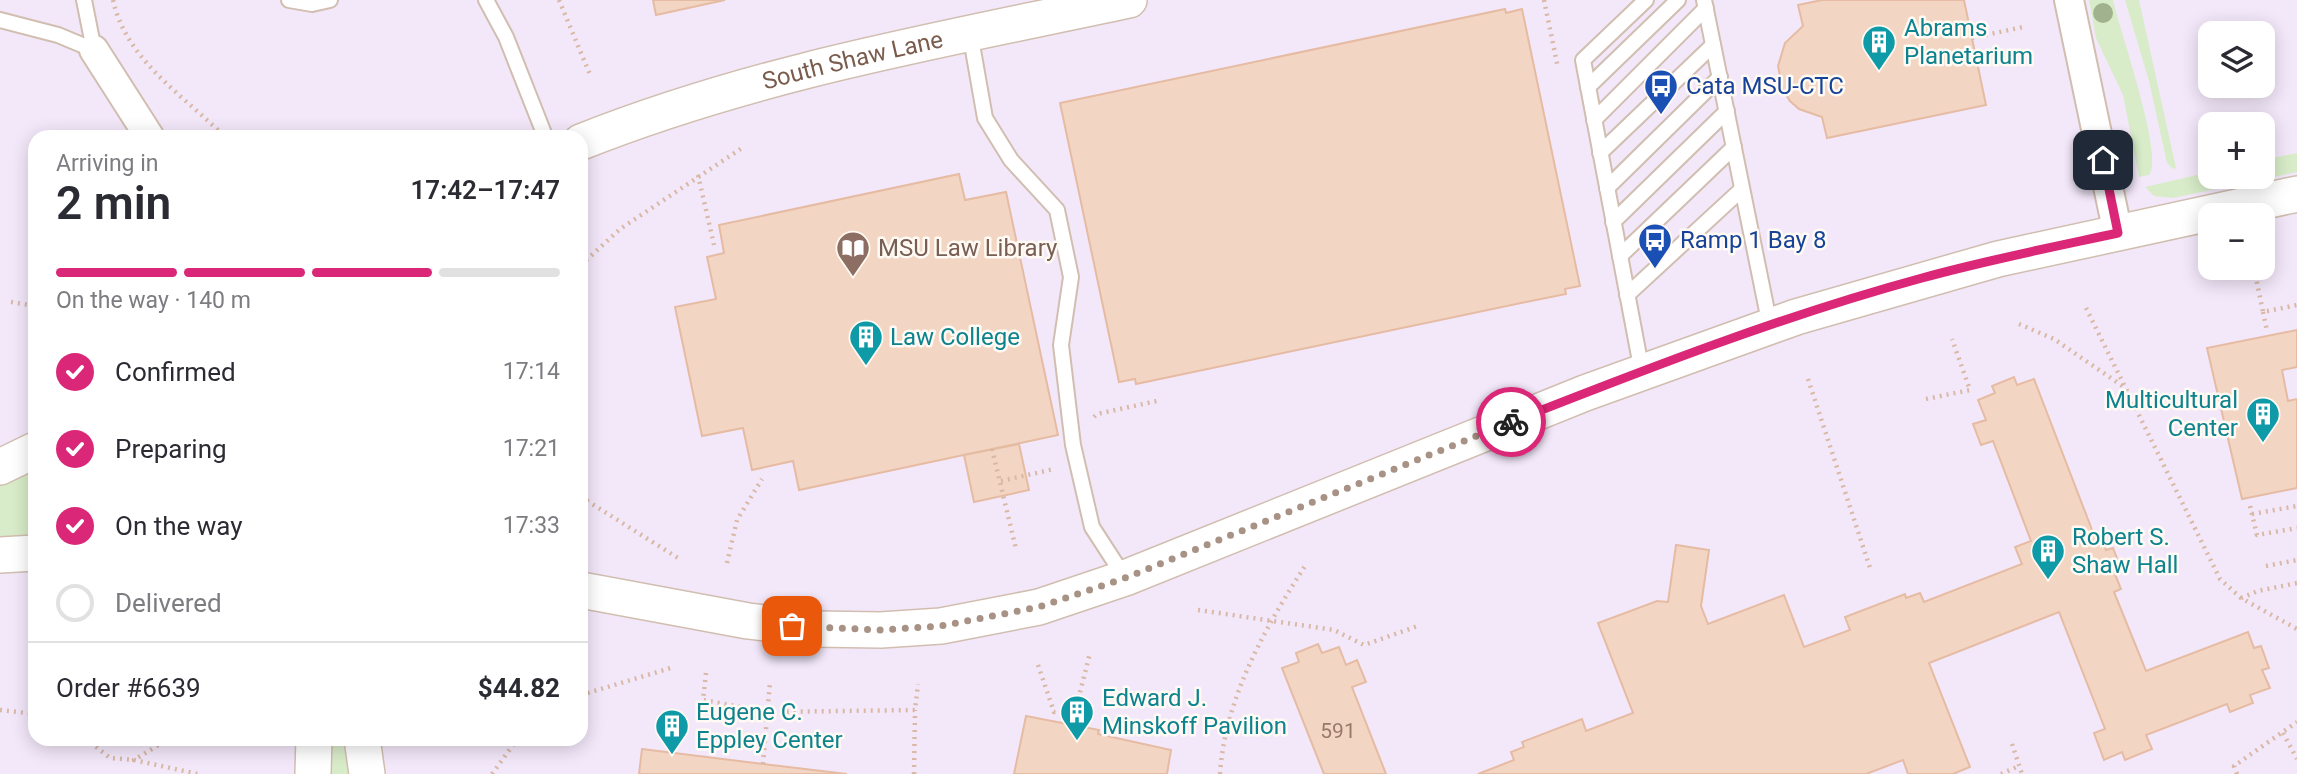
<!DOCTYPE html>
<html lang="en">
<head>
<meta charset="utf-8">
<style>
	body { margin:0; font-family:Roboto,sans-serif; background:#f2f2f3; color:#2b2b33; height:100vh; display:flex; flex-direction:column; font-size:26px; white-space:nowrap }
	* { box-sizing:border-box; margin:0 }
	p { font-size:23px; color:#7c7c81 }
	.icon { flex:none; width:38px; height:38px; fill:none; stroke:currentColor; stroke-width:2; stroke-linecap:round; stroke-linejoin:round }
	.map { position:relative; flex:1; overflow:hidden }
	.panel { position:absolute; left:28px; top:130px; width:560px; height:616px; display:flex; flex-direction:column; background:#fff; border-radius:21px; box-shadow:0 4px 18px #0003 }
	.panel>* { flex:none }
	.fabs { position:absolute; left:2198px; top:21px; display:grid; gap:14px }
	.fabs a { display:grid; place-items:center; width:77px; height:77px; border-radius:14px; background:#fff; box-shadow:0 4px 18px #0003; font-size:35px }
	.pin { position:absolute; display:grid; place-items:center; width:60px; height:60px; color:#fff; margin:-30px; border-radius:14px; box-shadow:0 4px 10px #0006 }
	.courier { position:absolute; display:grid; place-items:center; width:70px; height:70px; margin:-35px; border:5px solid #db2777; border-radius:50%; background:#fff; color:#222; box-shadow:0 2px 9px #0007 }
	.summary em { font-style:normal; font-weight:600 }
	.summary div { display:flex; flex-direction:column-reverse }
	.summary { display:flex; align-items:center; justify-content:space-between; height:119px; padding:0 28px }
	h1 { font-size:46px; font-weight:600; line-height:52px }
	.bar { display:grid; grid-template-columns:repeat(4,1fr); gap:10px 7px; align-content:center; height:84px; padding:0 28px }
	.bar i { height:9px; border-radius:5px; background:#e1e1e2 }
	.bar .selected { background:#db2777 }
	.bar p { grid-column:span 4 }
	.line { display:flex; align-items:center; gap:18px; padding:0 28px; border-top:2px solid #e1e1e2 }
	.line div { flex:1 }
	ol { padding:0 28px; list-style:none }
	li { display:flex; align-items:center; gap:21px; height:77px }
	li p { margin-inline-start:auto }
	li .icon { padding:7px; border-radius:50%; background:#db2777; color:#fff; stroke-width:4 }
	li:last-child { color:#7c7c81 }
	li i { width:38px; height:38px; border:4px solid #e1e1e2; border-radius:50% }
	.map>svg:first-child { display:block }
</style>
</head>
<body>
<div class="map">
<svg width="2297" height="774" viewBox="0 0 2297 774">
	<rect width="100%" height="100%" fill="#fdf6ec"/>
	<path fill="#f3e8fa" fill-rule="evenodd" d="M0,0h2297v774h-2297zM2210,33h53v53h-53zM2210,124h53v53h-53zM35,136h546v602h-546zM2210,215h53v53h-53z"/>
	<g fill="#d8ecc9">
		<path d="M2089,0h24c6,28 52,159 36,175l-10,2 -16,-82 -27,-57z"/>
		<path d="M2125,0h14l37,168 -3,1 -6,-6 -18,-82z"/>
		<path d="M2297,153v19l-124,26 -19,-2 -9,-9 65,-15v5h53v-17z"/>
		<path d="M35,470v66l-35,2v-52z"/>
		<path d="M332,739h11l5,35h-17z"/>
	</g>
	<g fill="#f3d5c3" stroke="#e6bba3" stroke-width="2">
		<path d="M653,0h72l-69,15z"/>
		<path d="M1822,0h142l22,105 -159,33 -5,-21 -23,-8 -9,-8 -7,-11 -5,-24 7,-23 18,-17 -5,-21z"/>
		<path d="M1505,9l1,4 16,-4 58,277 -15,3 1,5 -40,8 -390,82 -1,-5 -16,3 -59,-279z"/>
		<path d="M959,174l6,26 41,-8 52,243 -259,55 -6,-29 -41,9 -9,-42 -41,8 -27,-129 41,-8 -9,-42 17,-4 -5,-28z"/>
		<path d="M2297,330v37l-15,3 6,31 9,-2v89l-55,11 -35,-151z"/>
		<path d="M2014,377l3,8 17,-6 60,156 6,-1 6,16 7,-2 8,21 -7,3 7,17 -7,3 32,79 102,-39 6,16 7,-2 8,22 -7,2 8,18 -20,7 3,8 -23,9 -3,-8 -81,31 6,14 -27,11 -3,-8 -18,8 -10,-27 11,-4 -46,-117 -130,51 41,104 -17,7h-45l-5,-14 -37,14h-388l36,-14 -3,-8 13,-5 -2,-5 60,-23 4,12 47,-18 -35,-90 59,-22 11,1 8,-57 33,5 -8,56 7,18 76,-29 20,52 46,-17 -5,-13 60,-23 1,4 14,-5 4,9 98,-38 -7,-17 16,-6 -38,-100 -12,4 -8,-21 13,-4 -8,-20 17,-7 -3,-7z"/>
		<path d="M1019,444l10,46 -55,12 -10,-47z"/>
		<path d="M1318,644l4,9 17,-6 7,18 11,-5 9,22 -14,5 34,87h-62l-42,-106 17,-6 -3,-9z"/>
		<path d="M1026,716l73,14 -1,4 73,16 -4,24h-153z"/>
		<path d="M642,749l121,15 84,10h-208z"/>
	</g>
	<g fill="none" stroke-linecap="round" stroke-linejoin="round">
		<g stroke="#d1beb0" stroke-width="18">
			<g id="service">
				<path d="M289,0l23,4 18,-4"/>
				<path d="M486,0l20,37 39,99"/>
				<path d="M1704,0l66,326"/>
				<path d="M0,20l58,15 36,15 -10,-50"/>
				<path d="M970,33l15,85 26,42 46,50 14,67 -10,68 12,100 19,82 33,51"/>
				<path d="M1588,87l90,-87"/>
				<path d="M1594,120l112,-112"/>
				<path d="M1600,153l113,-108"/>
				<path d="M1607,188l113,-111"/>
				<path d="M1613,222l114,-111"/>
				<path d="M1620,256l114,-109"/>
				<path d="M1627,295l115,-106"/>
				<path d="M1642,372l-59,-312 63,-60"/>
			</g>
		</g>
		<g stroke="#d1beb0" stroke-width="32">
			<g id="minor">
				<path d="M2069,0l49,234"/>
				<path d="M94,50l55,86"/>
			</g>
		</g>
		<g stroke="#d1beb0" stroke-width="38">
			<g id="tertiary">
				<path id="s1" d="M581,142c179,-71 361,-102 548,-142"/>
				<path d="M0,467l35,-17"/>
				<path d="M0,555l35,-2"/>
				<path d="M581,590l167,31 66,8 67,1 60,-4 98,-19 86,-29 460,-185 211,-76 202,-58 299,-65"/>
				<path d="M362,738l5,36"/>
				<path d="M313,774l1,-36"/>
			</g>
		</g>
		<g stroke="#d9b8a5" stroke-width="4.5" stroke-dasharray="2 5" stroke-linecap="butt">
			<path d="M113,0c13,60 70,95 111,136"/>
			<path d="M559,0l32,77"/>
			<path d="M1544,0l14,68"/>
			<path d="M1972,38l51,-11"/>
			<path d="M698,175l16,70"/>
			<path d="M581,265l39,-36 122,-81"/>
			<path d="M2254,268l9,44 34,-7"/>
			<path d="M11,302l24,4"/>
			<path d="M2086,308l134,271 21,19 56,31"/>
			<path d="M2263,312l4,19"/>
			<path d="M2019,324l35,15 70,48"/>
			<path d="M1808,379l63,192"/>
			<path d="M1926,399l44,-9 -18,-51"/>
			<path d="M1094,417l3,-3 60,-13"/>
			<path d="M992,449l24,100"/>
			<path d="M1001,481l53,-12"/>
			<path d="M581,497l97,61"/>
			<path d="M2250,506l7,29 40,-7"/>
			<path d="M2252,514l45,-8"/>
			<path d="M727,563l10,-43 25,-41"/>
			<path d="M2266,566l31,-6"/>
			<path d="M2241,598l17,-7 39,-8"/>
			<path d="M1198,610l136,20 30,15 54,-19"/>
			<path d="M1038,665l16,47h21l15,-59"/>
			<path d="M706,673l-3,27 64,12 148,-2 3,-26"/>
			<path d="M581,695l93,-28"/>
			<path d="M0,710l35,4"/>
			<path d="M2283,733l14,26"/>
			<path d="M85,738l25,20 24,2"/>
			<path d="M170,738l-36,22 64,14"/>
			<path d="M2012,744l10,30"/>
			<path d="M763,764l7,-82"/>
			<path d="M492,774l26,-36"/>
			<path d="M914,774l1,-64"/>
			<path d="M1220,774c5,-76 45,-146 85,-208"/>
			<path d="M2001,774l18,-8"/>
			<path d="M2237,774l-3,-8 63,-44"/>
		</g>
		<use href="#service" stroke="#fff" stroke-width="14"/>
		<use href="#minor" stroke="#fff" stroke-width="28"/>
		<use href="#tertiary" stroke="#fff" stroke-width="35"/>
	</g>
	<circle fill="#a0b28e" cx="2103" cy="13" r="10"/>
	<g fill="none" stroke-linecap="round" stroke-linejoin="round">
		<path stroke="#a89285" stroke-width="7" stroke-dasharray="0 12.6" d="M792,626l88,4 61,-4 98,-19 86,-29 386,-156"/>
		<path stroke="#db2777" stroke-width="9" d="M1511,422c135,-53 271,-106 411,-144 65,-18 131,-31 196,-45l-15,-73"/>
	</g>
	<defs>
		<g id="building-pin" transform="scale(1.75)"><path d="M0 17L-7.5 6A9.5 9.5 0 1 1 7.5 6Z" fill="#0f9aa8" stroke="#fffaf3"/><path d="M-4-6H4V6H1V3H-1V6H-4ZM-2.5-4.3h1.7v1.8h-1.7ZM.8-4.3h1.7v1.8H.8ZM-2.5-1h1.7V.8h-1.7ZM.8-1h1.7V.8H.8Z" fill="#fff"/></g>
		<g id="bus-pin" transform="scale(1.75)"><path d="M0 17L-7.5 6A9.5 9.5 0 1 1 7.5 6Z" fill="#1a4fb4" stroke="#fffaf3"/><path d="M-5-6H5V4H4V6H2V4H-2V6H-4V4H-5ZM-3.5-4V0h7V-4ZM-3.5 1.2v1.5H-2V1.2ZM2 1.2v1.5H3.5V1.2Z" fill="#fff"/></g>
		<g id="library-pin" transform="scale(1.75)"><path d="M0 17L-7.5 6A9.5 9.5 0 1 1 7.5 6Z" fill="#8d6e63" stroke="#fffaf3"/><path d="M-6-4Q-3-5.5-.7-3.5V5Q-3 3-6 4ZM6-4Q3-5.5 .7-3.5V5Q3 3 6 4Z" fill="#fff"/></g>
	</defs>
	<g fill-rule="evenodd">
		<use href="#building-pin" x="1879" y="42"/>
		<use href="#bus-pin" x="1661" y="86"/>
		<use href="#bus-pin" x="1655" y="240"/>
		<use href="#library-pin" x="853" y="248"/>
		<use href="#building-pin" x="866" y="337"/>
		<use href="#building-pin" x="2263" y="414"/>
		<use href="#building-pin" x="2048" y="551"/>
		<use href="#building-pin" x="1077" y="712"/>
		<use href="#building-pin" x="672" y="726"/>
	</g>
	<g text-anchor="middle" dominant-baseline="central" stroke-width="5" stroke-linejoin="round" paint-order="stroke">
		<g font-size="21" fill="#987a6a">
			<text x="1338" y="731">591</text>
		</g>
		<g font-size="24" fill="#0d838f" stroke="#fffaf3" text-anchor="start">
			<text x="1904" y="28">Abrams<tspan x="1904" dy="28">Planetarium</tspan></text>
			<text x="890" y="337">Law College</text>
			<text x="2238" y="400" text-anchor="end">Multicultural<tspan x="2238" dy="28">Center</tspan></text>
			<text x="2072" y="537">Robert S.<tspan x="2072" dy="28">Shaw Hall</tspan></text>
			<text x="1102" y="698">Edward J.<tspan x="1102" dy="28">Minskoff Pavilion</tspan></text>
			<text x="696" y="712">Eugene C.<tspan x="696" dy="28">Eppley Center</tspan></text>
		</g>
		<g font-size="24" fill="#7a5c4d" stroke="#fffaf3">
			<text stroke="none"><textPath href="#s1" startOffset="284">South Shaw Lane</textPath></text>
		</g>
		<g font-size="24" fill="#164399" stroke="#fffaf3" text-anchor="start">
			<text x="1686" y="86">Cata MSU-CTC</text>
			<text x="1680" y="240">Ramp 1 Bay 8</text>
		</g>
		<g font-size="24" fill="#785e54" stroke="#fffaf3" text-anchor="start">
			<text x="878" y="248">MSU Law Library</text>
		</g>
	</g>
</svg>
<div class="fabs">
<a><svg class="icon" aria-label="layers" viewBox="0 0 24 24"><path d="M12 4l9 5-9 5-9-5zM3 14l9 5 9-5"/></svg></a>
<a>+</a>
<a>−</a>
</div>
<div class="pin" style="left:792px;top:626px;background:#ea580c"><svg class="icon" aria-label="bag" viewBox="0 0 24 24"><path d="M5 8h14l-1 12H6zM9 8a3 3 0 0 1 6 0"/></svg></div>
<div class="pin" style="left:2103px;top:160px;background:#1f2937"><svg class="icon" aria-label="home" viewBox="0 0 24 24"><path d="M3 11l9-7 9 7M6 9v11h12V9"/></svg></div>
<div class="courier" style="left:1511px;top:422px"><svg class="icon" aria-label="bike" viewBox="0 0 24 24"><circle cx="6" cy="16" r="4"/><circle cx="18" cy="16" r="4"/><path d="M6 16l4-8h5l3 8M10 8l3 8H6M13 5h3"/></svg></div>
<section class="panel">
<div class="summary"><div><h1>2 min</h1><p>Arriving in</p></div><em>17:42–17:47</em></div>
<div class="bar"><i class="selected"></i><i class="selected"></i><i class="selected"></i><i></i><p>On the way · 140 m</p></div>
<ol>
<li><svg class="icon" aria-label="check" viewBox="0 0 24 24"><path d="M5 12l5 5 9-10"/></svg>Confirmed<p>17:14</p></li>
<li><svg class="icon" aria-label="check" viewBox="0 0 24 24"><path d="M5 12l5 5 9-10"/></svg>Preparing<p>17:21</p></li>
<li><svg class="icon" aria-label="check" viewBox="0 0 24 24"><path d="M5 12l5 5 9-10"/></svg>On the way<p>17:33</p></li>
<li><i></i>Delivered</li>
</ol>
<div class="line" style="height:91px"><div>Order #6639</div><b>$44.82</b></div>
</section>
</div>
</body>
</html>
